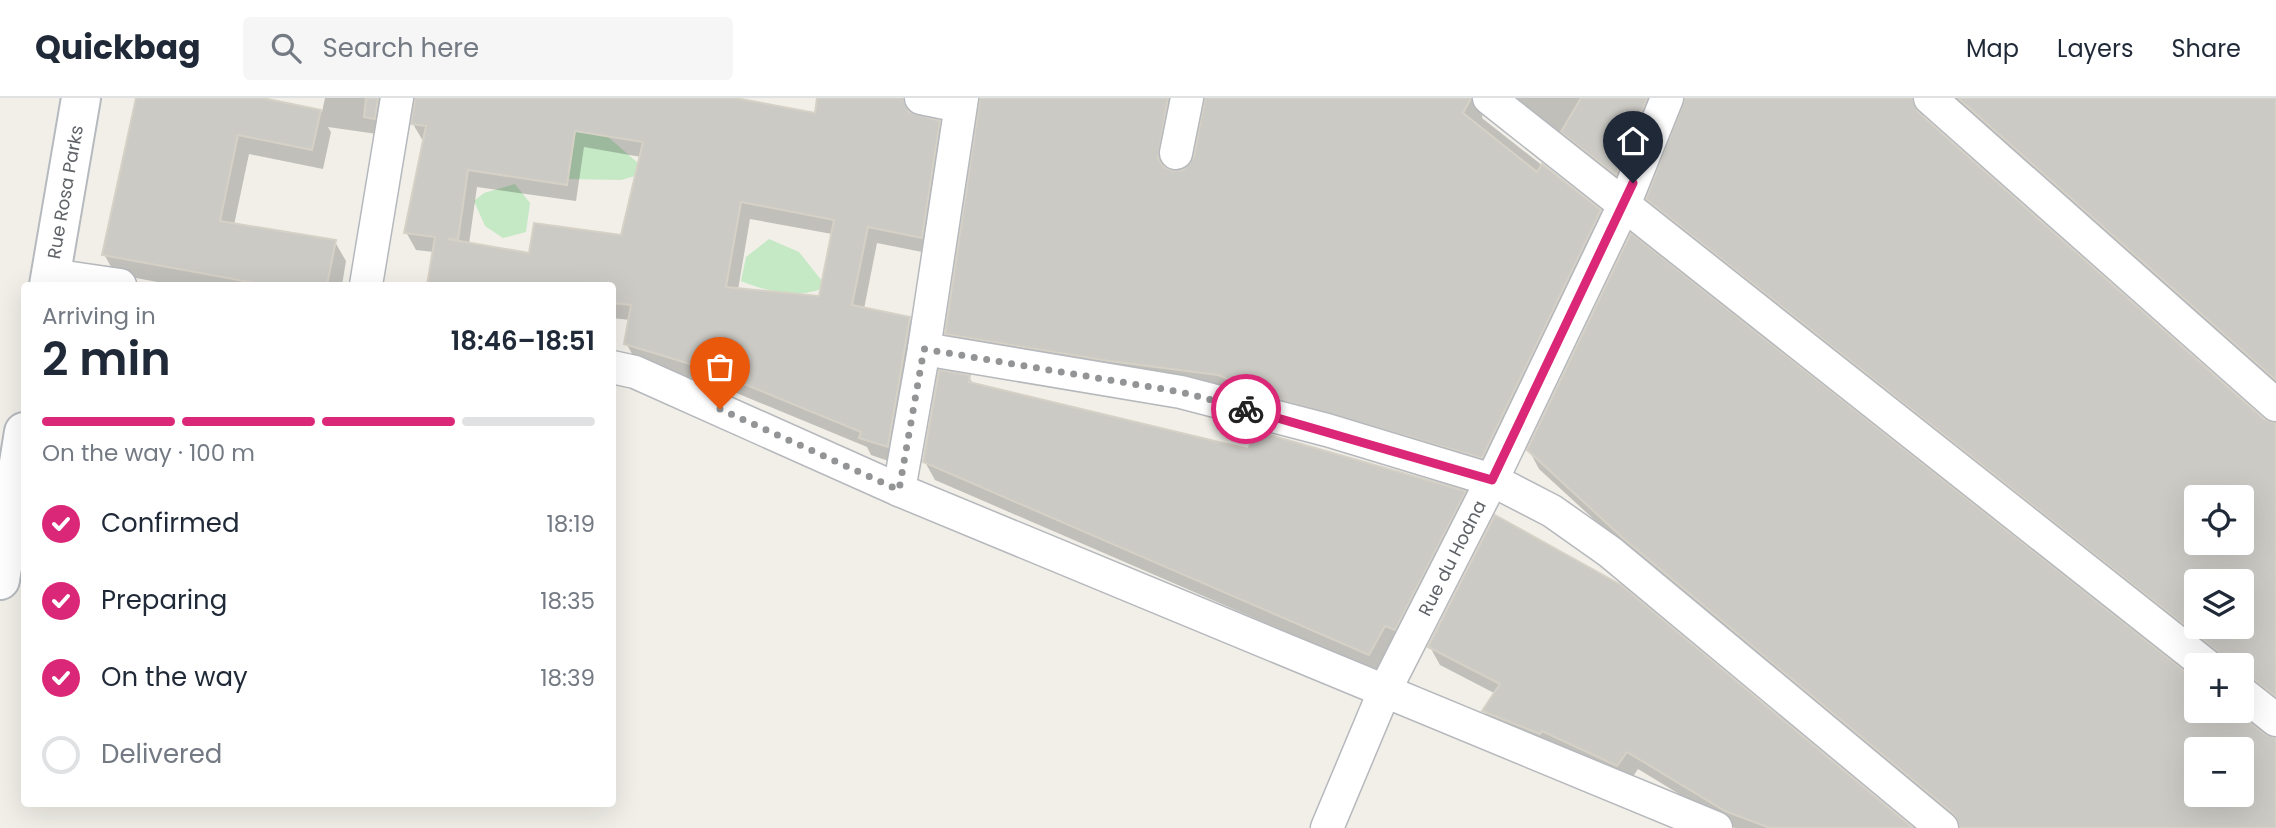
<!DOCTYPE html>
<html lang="en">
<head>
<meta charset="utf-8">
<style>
	body { margin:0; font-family:Poppins,sans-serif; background:#f6f6f7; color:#1f2937; height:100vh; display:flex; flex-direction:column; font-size:26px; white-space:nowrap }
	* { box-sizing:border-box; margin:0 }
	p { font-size:23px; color:#747a83 }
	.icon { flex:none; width:38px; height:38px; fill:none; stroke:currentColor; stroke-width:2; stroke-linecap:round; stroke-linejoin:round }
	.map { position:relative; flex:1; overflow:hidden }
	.side { position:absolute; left:21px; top:184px; width:595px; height:525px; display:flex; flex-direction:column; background:#fff; border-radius:7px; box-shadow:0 7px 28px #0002 }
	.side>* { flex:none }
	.tools { position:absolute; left:2184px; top:387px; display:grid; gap:14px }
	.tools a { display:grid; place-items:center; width:70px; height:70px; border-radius:7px; background:#fff; box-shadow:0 7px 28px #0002; font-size:35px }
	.pin { position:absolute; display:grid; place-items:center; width:60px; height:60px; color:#fff; margin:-72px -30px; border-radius:50% 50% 50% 0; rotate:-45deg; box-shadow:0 0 7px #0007 }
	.pin .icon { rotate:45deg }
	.courier { position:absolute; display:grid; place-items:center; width:70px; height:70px; margin:-35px; border:5px solid #db2777; border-radius:50%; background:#fff; color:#222; box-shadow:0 2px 9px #0007 }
	.head em { font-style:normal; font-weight:600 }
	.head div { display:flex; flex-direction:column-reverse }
	.head { display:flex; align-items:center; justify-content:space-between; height:119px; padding:0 21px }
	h1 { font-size:46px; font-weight:600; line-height:52px }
	.bar { display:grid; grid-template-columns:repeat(4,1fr); gap:10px 7px; align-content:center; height:84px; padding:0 21px }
	.bar i { height:9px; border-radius:5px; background:#e0e1e3 }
	.bar .on { background:#db2777 }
	.bar p { grid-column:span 4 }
	ol { padding:0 21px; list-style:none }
	li { display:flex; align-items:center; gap:21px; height:77px }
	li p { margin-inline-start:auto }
	li .icon { padding:7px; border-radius:50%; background:#db2777; color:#fff; stroke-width:4 }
	li:last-child { color:#747a83 }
	li i { width:38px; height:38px; border:4px solid #e0e1e3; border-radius:50% }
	header { display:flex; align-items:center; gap:42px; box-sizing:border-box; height:98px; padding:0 35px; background:#fff; border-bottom:2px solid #e0e1e3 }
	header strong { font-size:33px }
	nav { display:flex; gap:38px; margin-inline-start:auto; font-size:24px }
	.search { width:490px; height:63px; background:#f6f6f7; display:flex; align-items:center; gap:18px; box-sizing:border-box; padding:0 24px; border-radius:7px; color:#747a83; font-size:26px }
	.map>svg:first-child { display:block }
</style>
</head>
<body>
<header>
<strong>Quickbag</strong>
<div class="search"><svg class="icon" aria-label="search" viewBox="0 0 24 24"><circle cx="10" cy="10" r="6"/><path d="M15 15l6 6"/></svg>Search here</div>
<nav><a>Map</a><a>Layers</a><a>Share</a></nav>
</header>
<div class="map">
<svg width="2276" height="730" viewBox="0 0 2276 730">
	<rect width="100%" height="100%" fill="#f1efe8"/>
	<g fill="#c5e8c5">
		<path d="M569,32l39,7 30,26 -3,13 -14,4 -53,-1z"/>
		<path d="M515,86l15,19 -4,29 -23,6 -18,-12 -11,-25 10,-8z"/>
		<path d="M769,141l30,13 23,29 -3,9c-27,8 -53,1 -78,-9l5,-24z"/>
	</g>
	<g fill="#0003" fill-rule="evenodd">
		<path d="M138,0h118l66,14 3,-14h81l-22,37 -56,-8 3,5 -8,37 -74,-15 -15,71 101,17 11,19 -4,24h-169l-58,-11 -11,-20z"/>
		<path d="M413,0h321l188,38 17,-14 10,18 -17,114 -55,-11 -13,66 45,9 10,18 -22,128 -26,-9 -4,-8 -145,-60 -86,-26 -10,-18 4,-23 -18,-2v-33h-183l5,-33 -18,-2 -10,-18 17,-91 -10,-17 4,-24zM584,49l57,10 -19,80 -92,18 -61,-11 8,-57 99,14zM750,121l82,15 -12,64 -82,-8z"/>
		<path d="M856,0h120l-59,7 -3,16z"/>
		<path d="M977,0h226l-19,6 -16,61 -13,-23 -3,1 22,33 9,-4 12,-14 12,-57 -4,-3h471l-47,94 -143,-86 -2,12 118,93 11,19 -118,245 -536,-123 -10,-18 35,-233z"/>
		<path d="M1677,0h599v290l-350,-283 -3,14 340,301 13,4v283l-34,-9v-33h-17l-566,-448 -11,-18 37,-100zM2196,399h46v45h-46zM2196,483h46v45h-46z"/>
		<path d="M969,279l4,7 276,67 216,42 9,17 -95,162 -444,-192 -10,-18z"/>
		<path d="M1529,352l667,232v28l80,29v89h-315l-325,-270 -97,-89zM2196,651h46v45h-46z"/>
		<path d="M1430,549l480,181h-175l-97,-59 -10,15 -133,-54 -11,-19 12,-17 -56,-29z"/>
	</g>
	<g fill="#cccac5" stroke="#d6d1c6" stroke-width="2" fill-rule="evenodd">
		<path d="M136,0h127l58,12 -9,40 -74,-15 -18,86 116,19 -9,45h-61l-164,-30z"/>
		<path d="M366,0h12l-3,21 -11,-2z"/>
		<path d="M415,0h321l79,15 2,-15h86l6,14 31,9 -18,117 -54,-11 -16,78 58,12 -22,130 -29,-9 2,-6 -151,-62 -86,-26 7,-39 -19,-2v-18h-185l8,-48 -31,-4 22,-107 -15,-2zM575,33l68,11 -22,93 -87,-12 -5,30 -81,-14 10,1 10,-70 99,15zM741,104l93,18 -15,76 -93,-9z"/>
		<path d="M980,0h188l-10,60 6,9 9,4 10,-1 11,-13 11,-59h266l-8,15 74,59 5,-8 59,46 -119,248 -210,-61 -54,-22 -109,-14 -164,-27z"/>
		<path d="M1581,0h66l-31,77 -55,-43z"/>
		<path d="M1685,0h227l6,14 346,307 12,4v274l-23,-18 -11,-4v-10h-18l-7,-14 -571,-452zM2196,399h46v45h-46zM2196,483h46v45h-46z"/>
		<path d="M1958,0h318v282z"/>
		<path d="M1631,135l565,447v30h38l31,24 11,4v90h-316l-6,-14 -330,-275 -97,-89zM2196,651h46v45h-46z"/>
		<path d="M939,272l31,5 -1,7 279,67 8,-18 210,60 -71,139 -10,-4 -16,29 -446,-193z"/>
		<path d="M1495,417l126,70 292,243h-143l-45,-17 -98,-59 -10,14 -75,-35 -2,3 -58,-23 18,-27 -72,-37z"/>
	</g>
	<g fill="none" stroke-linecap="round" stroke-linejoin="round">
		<g stroke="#b5b8bc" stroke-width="35">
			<g id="street">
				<path d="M921,0l39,8"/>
				<path d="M1489,0l717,567"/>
				<path d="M1930,0l346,307"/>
				<path d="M1176,55l11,-55"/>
				<path d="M51,177l69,10"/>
				<path d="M366,187l31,-187"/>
				<path d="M924,251l257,43 146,38 165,50 60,31 58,41 332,276"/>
				<path d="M612,269l23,5 264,118 817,338"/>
				<path d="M899,392l25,-141 38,-251"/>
				<path d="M2242,595l34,27"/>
				<path d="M1327,730l57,-136 108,-212 132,-275 43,-107"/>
			</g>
		</g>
		<g stroke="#b6babf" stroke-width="42">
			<g id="secondary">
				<path d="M49,187l32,-187"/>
				<path d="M0,482l24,-148"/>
			</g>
		</g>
		<use href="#street" stroke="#fff" stroke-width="32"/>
		<use href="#secondary" stroke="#fff" stroke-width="38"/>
	</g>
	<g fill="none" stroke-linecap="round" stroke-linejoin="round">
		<path stroke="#929495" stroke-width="7" stroke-dasharray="0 12.6" d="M720,311l179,81 25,-141 257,43 65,17"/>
		<path stroke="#db2777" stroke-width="9" d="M1246,311l246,71 141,-297"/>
	</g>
	<g text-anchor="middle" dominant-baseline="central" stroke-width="5" stroke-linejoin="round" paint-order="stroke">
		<g font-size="18" fill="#5f6368" stroke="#fff">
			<text transform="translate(65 94) rotate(-80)">Rue Rosa Parks</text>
			<text transform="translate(1452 460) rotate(-63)">Rue du Hodna</text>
		</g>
	</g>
</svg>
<div class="tools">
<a><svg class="icon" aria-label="locate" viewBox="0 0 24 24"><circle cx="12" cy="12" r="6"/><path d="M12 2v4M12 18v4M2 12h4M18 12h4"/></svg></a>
<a><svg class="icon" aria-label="layers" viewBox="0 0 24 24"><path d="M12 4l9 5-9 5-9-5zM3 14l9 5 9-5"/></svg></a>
<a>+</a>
<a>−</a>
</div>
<div class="pin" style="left:720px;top:311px;background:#ea580c"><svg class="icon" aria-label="bag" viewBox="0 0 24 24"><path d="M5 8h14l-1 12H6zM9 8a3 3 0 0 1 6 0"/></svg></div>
<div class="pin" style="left:1633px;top:85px;background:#1f2937"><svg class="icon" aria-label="home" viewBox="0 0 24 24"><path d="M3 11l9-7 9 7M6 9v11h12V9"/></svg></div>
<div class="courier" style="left:1246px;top:311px"><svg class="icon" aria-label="bike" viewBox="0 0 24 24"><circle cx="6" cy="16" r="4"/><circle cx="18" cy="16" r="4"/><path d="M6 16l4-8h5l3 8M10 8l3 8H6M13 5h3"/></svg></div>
<section class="side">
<div class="head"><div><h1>2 min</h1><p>Arriving in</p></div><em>18:46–18:51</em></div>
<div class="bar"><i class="on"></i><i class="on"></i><i class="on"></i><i></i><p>On the way · 100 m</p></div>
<ol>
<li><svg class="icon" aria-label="check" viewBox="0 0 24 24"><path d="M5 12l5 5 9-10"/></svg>Confirmed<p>18:19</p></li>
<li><svg class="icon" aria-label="check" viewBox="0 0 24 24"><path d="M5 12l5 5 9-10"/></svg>Preparing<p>18:35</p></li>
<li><svg class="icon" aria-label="check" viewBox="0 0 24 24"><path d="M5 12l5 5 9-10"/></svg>On the way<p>18:39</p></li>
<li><i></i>Delivered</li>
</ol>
</section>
</div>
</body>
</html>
